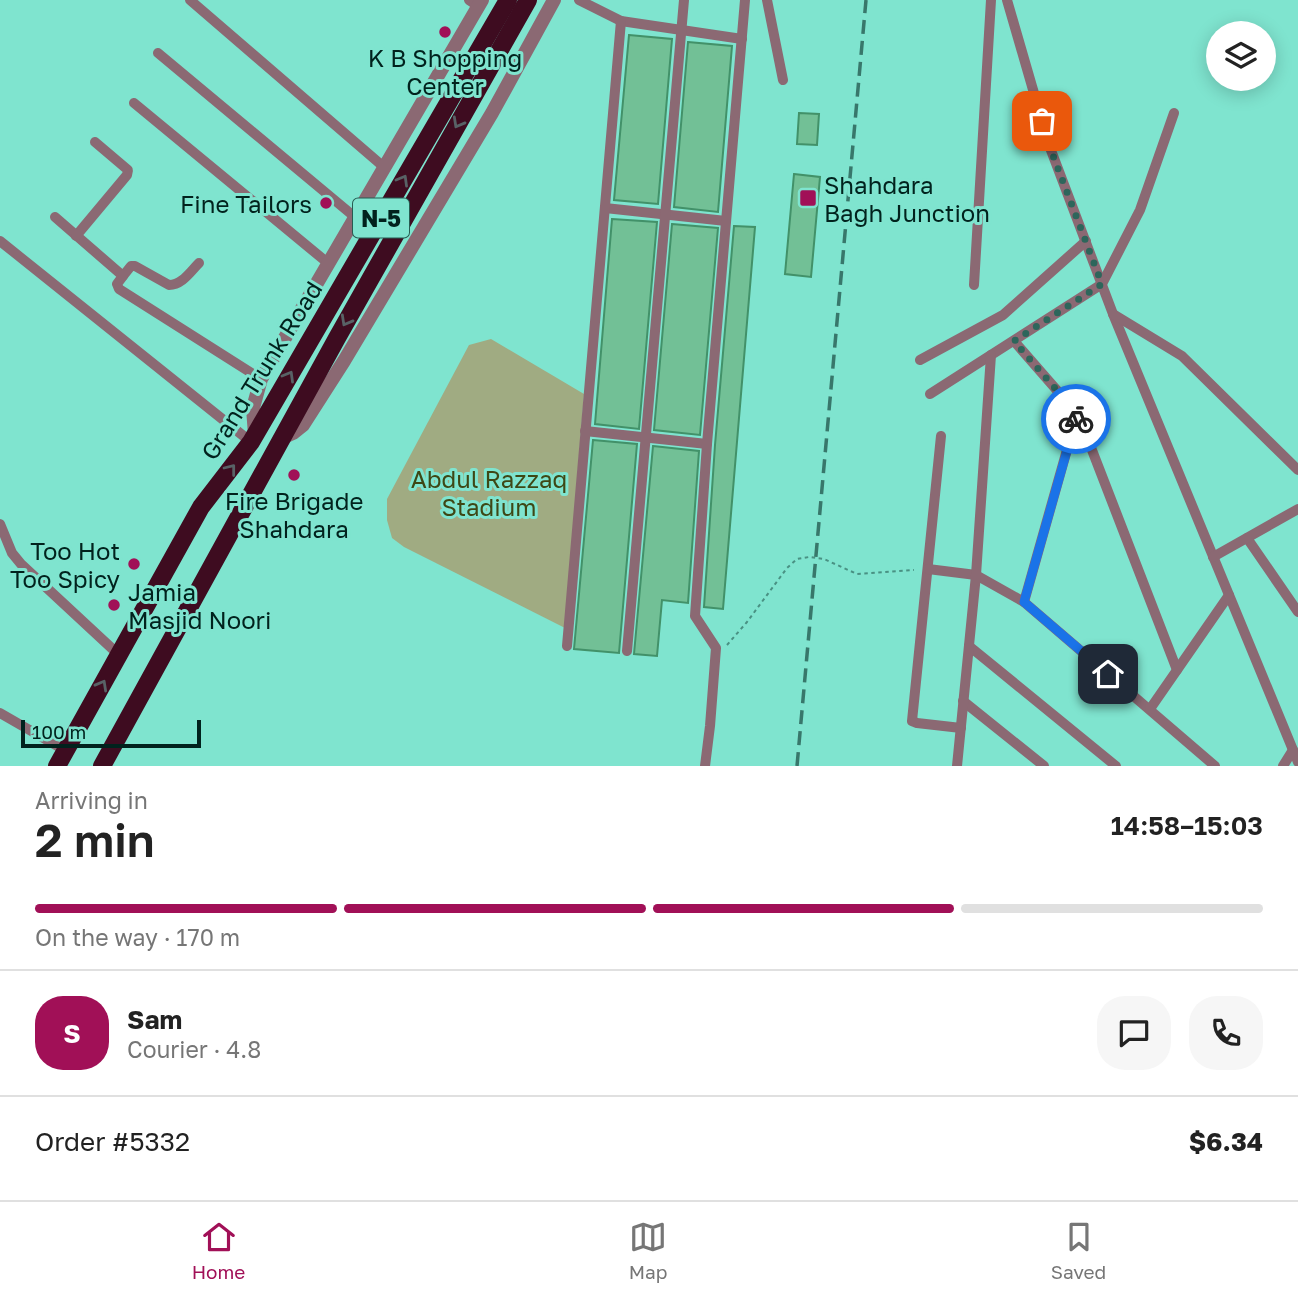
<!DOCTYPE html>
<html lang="en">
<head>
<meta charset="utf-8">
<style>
	body { margin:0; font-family:"Golos Text",sans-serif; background:#f6f6f6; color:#222; height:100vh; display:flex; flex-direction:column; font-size:26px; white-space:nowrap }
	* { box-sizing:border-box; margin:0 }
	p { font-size:23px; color:#767676 }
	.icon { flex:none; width:38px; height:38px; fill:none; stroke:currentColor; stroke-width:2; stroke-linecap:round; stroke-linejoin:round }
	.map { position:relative; height:766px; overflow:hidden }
	.sheet { display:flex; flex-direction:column; background:#fff; flex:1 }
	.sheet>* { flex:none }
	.tools { position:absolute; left:1206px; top:21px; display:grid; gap:14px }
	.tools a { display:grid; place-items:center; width:70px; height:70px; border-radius:50%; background:#fff; box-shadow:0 4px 18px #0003; font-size:35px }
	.scale { position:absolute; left:21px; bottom:18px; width:180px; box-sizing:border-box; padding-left:7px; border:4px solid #01221d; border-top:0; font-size:19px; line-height:24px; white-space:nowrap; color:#01221d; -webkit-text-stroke:5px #7fe4cf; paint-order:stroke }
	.pin { position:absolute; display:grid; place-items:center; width:60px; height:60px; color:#fff; margin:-30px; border-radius:14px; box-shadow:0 4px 10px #0006 }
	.courier { position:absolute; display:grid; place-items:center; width:70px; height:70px; margin:-35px; border:5px solid #1a73e8; border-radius:50%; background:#fff; color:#222; box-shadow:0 2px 9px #0007 }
	.head em { font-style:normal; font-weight:600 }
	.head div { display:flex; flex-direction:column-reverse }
	.head { display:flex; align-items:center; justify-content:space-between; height:119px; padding:0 35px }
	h1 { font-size:46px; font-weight:600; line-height:52px }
	.bar { display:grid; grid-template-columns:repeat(4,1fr); gap:10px 7px; align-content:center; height:84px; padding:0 35px }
	.bar i { height:9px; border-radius:5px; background:#e0e0e0 }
	.bar .on { background:#a11057 }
	.bar p { grid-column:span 4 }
	.line { display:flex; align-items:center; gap:18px; padding:0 35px; border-top:2px solid #e0e0e0 }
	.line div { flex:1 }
	.round { display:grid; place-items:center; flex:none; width:74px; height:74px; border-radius:28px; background:#f6f6f6 }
	.dock { display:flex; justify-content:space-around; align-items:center; height:98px; border-top:2px solid #e0e0e0; background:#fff; font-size:19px; color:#767676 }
	.dock a { display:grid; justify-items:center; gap:4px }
	.dock .on { color:#a11057 }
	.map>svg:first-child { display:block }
</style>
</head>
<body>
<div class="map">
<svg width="1298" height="766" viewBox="0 0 1298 766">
	<rect width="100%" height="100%" fill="#7fe4cf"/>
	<path fill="#a0ab82" d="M491,339l93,55 -19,234 -161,-81 -12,-9 -5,-18v-21l82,-154z"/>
	<g fill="#72c096" stroke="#429169" stroke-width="2">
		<path d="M629,35l43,4 -14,165 -44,-4z"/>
		<path d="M688,42l44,4 -14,166 -44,-5z"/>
		<path d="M799,113l20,1 -2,31 -20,-1z"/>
		<path d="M794,174l26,3 -9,100 -26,-3z"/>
		<path d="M612,219l45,3 -18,207 -44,-5z"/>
		<path d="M672,224l46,4 -18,207 -46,-5z"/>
		<path d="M734,226l21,1 -32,382 -19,-2 11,-162z"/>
		<path d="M593,440l44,4 -18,209 -45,-4z"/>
		<path d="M653,446l46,5 -11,152 -26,-3 -5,56 -23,-2z"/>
	</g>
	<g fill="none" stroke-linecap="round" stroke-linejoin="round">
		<path stroke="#499183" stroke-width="2" stroke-dasharray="3.5 3.5" stroke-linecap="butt" d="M727,645l20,-23 40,-54 10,-9 12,-2 15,2 33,15 57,-4"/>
		<g stroke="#8b6973" stroke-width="10">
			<path d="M190,0l195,168"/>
			<path d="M469,0l9,6"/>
			<path d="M579,0l42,21 121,18"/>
			<path d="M767,0l16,80"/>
			<path d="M1007,0l42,145 64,169 185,448"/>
			<path d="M158,53l198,165"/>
			<path d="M134,103l195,161"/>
			<path d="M605,208l121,13"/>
			<path d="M55,217l68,59 -6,8 2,5 142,90"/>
			<path d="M76,236l51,-61 1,-5 -33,-28"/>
			<path d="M0,241l251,201"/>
			<path d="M123,276l8,-10h4l34,19c13,0 21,-13 30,-22"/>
			<path d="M974,285l17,-285"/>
			<path d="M1113,314l69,42 116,114"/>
			<path d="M1014,341l54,62 17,29 92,238"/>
			<path d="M920,360l83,-45 83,-74"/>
			<path d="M930,394l172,-110 38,-74 34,-97"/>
			<path d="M585,431l122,13"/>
			<path d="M941,436l-29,285 5,2 44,5"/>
			<path d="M0,524l12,29 9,11 98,91"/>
			<path d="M1247,538l51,74"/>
			<path d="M1213,557l85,-48"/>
			<path d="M928,569l48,6 48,27 191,164"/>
			<path d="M1024,602l52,-184"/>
			<path d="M567,646l54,-625"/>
			<path d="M969,646l147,120"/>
			<path d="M627,651l57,-651"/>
			<path d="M963,701l81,65"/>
			<path d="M1150,709l79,-114"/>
			<path d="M0,713l66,38"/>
			<path d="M705,766l5,-40 6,-78 -21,-32 12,-172 38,-444"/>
			<path d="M957,766l19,-191 15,-220"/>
			<path d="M1283,766l10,-16"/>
		</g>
		<g stroke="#8b6973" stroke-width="14">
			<path d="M255,435l-2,-27 8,-29 221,-379"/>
			<path d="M282,438l11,-5 10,-8 41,-64 148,-248 62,-113"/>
		</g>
		<g stroke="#3e0c20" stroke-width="18">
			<path d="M57,766l144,-259 50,-65 257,-442"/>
			<path d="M102,766l235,-428 191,-338"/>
		</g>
		<path stroke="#38776b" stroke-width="3.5" stroke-dasharray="14 7" stroke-linecap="butt" d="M797,766l69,-766"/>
	</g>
	<defs><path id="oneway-chevron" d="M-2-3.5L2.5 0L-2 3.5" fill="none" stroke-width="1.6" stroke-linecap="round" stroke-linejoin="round" transform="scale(1.75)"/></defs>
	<g stroke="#586266">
		<use href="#oneway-chevron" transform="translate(458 123) rotate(119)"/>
		<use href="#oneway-chevron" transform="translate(403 180) rotate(-60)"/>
		<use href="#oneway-chevron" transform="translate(346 321) rotate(119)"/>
		<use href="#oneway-chevron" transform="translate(289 376) rotate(-60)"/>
		<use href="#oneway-chevron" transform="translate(231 469) rotate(-52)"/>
		<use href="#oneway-chevron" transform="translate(102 685) rotate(-61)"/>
	</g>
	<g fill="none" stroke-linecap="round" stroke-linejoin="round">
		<path stroke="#2d665b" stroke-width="7" stroke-dasharray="0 12.6" d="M1042,121l7,24 53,139 -88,57 54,62 8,16"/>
		<path stroke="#1a73e8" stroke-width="9" d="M1076,419l-52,183 84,72"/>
	</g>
	<g fill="#a11057" stroke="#7fe4cf" stroke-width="2.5">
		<circle cx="445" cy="32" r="7"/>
		<rect x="799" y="189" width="18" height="18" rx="3.5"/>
		<circle cx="326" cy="203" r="7"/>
		<circle cx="294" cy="475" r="7"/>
		<circle cx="134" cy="564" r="7"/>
		<circle cx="114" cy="605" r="7"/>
	</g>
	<g text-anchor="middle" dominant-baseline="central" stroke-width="6" stroke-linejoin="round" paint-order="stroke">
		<rect fill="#7fe4cf" stroke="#275c52" stroke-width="2" x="353" y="198.5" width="56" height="39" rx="5"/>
		<g font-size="23" font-weight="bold" fill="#01221d">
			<text x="381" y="218">N-5</text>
		</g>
		<g font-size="24" fill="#01221d" stroke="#7fe4cf">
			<text x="445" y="57">K B Shopping<tspan x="445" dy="28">Center</tspan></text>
			<text x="824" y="184" text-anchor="start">Shahdara<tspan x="824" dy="28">Bagh Junction</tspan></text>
			<text x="312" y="203" text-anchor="end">Fine Tailors</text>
			<text x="294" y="500">Fire Brigade<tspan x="294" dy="28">Shahdara</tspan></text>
			<text x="120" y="550" text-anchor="end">Too Hot<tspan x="120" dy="28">Too Spicy</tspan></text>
			<text x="128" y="591" text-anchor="start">Jamia<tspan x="128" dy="28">Masjid Noori</tspan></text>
		</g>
		<g font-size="24" fill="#01221d" stroke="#7fe4cf">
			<text transform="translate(261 370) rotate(-58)">Grand Trunk Road</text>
		</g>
		<g font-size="24" fill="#3e4715" stroke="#7fe4cf">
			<text x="489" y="478">Abdul Razzaq<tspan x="489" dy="28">Stadium</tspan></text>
		</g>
	</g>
</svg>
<div class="tools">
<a><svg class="icon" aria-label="layers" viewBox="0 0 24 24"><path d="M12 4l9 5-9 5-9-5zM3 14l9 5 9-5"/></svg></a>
</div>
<div class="scale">100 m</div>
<div class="pin" style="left:1042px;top:121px;background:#ea580c"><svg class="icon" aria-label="bag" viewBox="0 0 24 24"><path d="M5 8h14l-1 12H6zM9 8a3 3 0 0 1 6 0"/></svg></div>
<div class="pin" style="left:1108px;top:674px;background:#1f2937"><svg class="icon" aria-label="home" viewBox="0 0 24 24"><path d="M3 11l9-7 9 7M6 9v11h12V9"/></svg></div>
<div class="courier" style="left:1076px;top:419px"><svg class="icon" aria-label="bike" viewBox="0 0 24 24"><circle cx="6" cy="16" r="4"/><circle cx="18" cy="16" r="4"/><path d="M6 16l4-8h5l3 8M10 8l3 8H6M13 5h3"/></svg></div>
</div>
<section class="sheet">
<div class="head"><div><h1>2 min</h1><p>Arriving in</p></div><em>14:58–15:03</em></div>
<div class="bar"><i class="on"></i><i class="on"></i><i class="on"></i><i></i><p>On the way · 170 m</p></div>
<div class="line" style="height:126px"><b class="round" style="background:#a11057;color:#fff">S</b><div><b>Sam</b><p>Courier · 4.8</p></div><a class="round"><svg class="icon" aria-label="chat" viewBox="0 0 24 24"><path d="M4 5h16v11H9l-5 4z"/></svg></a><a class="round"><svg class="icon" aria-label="phone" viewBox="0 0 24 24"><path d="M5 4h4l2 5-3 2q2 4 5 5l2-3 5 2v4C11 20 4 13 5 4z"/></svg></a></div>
<div class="line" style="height:91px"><div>Order #5332</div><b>$6.34</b></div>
</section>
<nav class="dock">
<a class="on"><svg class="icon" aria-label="home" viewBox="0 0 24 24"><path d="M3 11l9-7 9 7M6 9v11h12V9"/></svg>Home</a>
<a><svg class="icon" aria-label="map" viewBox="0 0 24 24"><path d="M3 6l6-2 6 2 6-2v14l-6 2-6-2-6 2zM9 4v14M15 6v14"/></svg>Map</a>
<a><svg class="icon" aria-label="saved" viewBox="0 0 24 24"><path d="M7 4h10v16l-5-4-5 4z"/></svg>Saved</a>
</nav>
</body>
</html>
